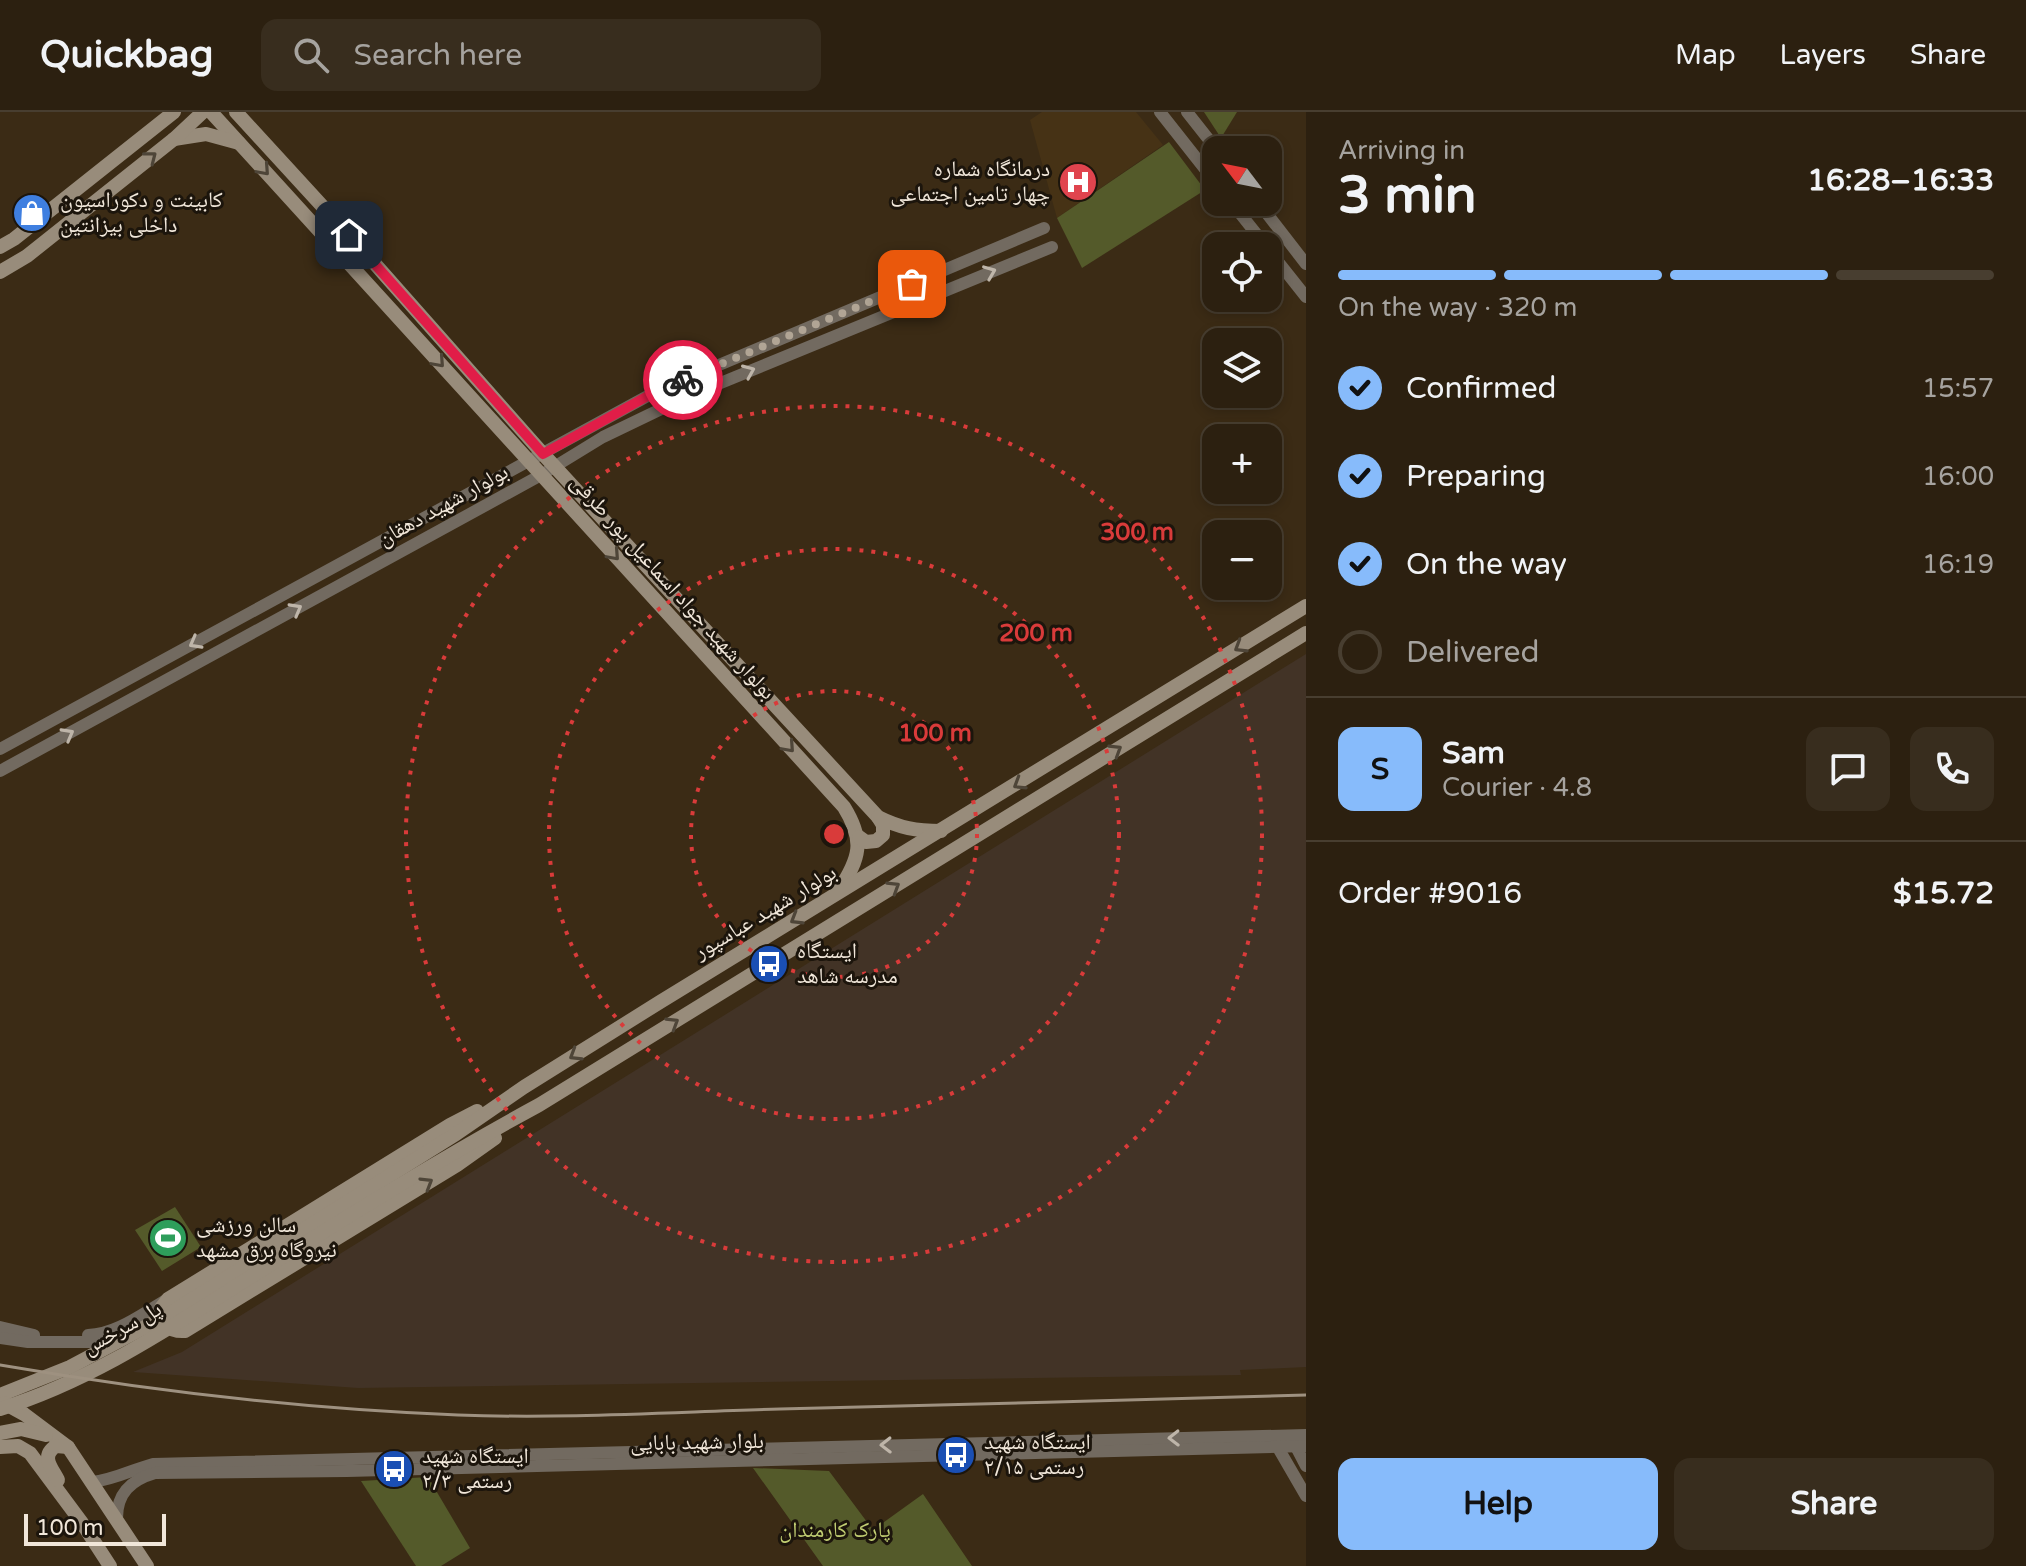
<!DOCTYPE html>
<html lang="en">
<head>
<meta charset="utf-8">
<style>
	body { margin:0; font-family:"Varela Round","Noto Naskh Arabic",sans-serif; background:#382d1e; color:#f1f3f6; height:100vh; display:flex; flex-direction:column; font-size:30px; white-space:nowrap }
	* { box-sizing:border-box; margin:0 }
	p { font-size:26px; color:#a6a39f }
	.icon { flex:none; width:44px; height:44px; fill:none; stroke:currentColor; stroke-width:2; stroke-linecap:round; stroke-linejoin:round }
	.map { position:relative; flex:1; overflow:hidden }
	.drawer { display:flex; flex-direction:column; background:#2c2010; width:720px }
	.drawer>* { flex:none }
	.needle { width:52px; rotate:302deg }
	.controls { position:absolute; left:1202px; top:24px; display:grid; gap:16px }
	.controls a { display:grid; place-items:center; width:80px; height:80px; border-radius:16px; background:#2c2010; box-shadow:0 4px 12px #0003,0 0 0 2px #483e30; font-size:40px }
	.scale { position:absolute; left:24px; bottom:20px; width:142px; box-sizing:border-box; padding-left:8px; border:4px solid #f1e7da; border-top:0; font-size:22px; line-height:28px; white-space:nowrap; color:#f1e7da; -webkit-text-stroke:6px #1c150c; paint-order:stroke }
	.pin { position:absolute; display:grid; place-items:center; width:68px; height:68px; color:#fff; margin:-34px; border-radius:16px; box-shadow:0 4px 12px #0006 }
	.courier { position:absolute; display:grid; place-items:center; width:80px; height:80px; margin:-40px; border:6px solid #e11d48; border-radius:50%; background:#fff; color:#222; box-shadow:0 2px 10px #0007 }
	.summary em { font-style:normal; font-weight:700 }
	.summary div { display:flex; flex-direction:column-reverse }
	.summary { display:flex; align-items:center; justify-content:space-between; height:136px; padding:0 32px }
	h1 { font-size:52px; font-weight:700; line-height:60px }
	.bar { display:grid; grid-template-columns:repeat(4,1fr); gap:12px 8px; align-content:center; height:96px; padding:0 32px }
	.bar i { height:10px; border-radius:6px; background:#483e30 }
	.bar .current { background:#87bbfb }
	.bar p { grid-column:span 4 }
	.line { display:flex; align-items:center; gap:20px; padding:0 32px; border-top:2px solid #483e30 }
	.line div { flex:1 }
	.round { display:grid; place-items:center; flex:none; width:84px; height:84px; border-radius:16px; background:#382d1e }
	ol { padding:0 32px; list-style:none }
	li { display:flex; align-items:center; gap:24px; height:88px }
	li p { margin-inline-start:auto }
	li .icon { padding:8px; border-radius:50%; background:#87bbfb; color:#111; stroke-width:4 }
	li:last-child { color:#a6a39f }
	li i { width:44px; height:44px; border:4px solid #483e30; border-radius:50% }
	.cta { display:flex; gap:16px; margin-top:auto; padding:16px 32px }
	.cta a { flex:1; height:92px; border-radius:16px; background:#87bbfb; color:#111; font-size:32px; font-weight:700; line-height:92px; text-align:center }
	.cta a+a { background:#382d1e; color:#f1f3f6 }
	header { display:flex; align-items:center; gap:48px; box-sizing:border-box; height:112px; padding:0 40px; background:#2c2010; border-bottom:2px solid #483e30 }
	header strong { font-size:38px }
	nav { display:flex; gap:44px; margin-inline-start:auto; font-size:28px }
	.search { width:560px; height:72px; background:#382d1e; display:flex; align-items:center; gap:20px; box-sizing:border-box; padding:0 28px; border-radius:16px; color:#a6a39f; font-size:30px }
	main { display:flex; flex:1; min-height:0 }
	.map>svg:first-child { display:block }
</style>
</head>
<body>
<header>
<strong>Quickbag</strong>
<div class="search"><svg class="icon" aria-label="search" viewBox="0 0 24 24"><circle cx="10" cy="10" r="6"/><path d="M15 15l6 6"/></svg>Search here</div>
<nav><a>Map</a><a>Layers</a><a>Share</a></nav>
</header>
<main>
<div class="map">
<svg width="1306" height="1454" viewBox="0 0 1306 1454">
	<rect width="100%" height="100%" fill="#3b2b15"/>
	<path fill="#423326" d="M1306,542v713l-66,3 1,5 -883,13 -225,-16 49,-20z"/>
	<path fill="#463215" d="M1042,0h94l27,33 -106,73 -27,-98z"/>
	<g fill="#545a2a">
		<path d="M1204,0h33l-16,26z"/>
		<path d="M1169,30l36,48 -123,78 -25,-50z"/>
		<path d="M175,1095l26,40 -39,24 -27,-41z"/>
		<path d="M753,1356l76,3 44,59 50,-36 49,72h-149z"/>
		<path d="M428,1365l42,71 -29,18h-25l-55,-85z"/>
	</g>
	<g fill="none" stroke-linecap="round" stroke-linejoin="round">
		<g stroke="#726a60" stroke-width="12">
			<path d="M1160,0l56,71"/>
			<path d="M1187,0l30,38"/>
			<path d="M1231,90l35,44"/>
			<path d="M1258,90l48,62"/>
			<path d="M1268,137l38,48"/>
			<path d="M0,637l655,-357 389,-164"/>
			<path d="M0,659l541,-296 62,-38 81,-39 368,-151"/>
			<path d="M0,1215l34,8"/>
			<path d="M88,1223c29,-1 55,-22 80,-36"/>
			<path d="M0,1226l28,4h89"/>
			<path d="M1293,1329l13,25"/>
			<path d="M1278,1331l-1,3 29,50"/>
			<path d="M93,1370c23,-3 38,-12 60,-18l1153,-29"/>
			<path d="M117,1406c0,-25 14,-38 38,-45l192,-2 959,-25"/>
		</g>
		<g stroke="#988c7b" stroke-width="14">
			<path d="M211,0l633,695c21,34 16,51 -5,83"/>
			<path d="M236,0l132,144 175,198 335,363c22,11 38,14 63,14"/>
			<path d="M174,27l32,-5 33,9"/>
			<path d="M0,135l14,-8 160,-127"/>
			<path d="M0,160l27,-16 147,-117 29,-27"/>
			<path d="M859,725l7,5 10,-1 7,-6v-10l-5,-8"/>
			<path d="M477,999l-27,14 -282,174 -7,9c-1,16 8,24 24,23l272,-166 38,-27"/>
			<path d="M0,1283l70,-28 94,-50 292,-183 68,-47 136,-85 646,-396"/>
			<path d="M4,1291l20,11 44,33 79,119"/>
			<path d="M0,1297c94,-29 175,-85 257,-136 93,-58 186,-116 282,-168l767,-472"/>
			<path d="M0,1321l21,-4 25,6"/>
			<path d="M0,1335l18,-1 12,7 52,70 28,43"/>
			<path d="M58,1368c-6,-12 -18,-24 -2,-34l12,1"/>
		</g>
		<path stroke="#9e9180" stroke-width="3" d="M0,1253c151,26 304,44 458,50 107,4 215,-3 322,-6 175,-4 351,-9 526,-14"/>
	</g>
	<defs><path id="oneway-chevron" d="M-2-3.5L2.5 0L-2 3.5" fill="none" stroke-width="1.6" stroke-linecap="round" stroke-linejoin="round" transform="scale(2)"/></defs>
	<g stroke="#4e4538">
		<use href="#oneway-chevron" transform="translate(151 45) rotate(-38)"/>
		<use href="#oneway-chevron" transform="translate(264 58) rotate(48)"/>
		<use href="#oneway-chevron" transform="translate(439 250) rotate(48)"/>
		<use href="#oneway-chevron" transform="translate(614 443) rotate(48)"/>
		<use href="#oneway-chevron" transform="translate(1240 535) rotate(148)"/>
		<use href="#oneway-chevron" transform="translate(789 635) rotate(48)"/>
		<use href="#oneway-chevron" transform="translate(1116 638) rotate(-32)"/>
		<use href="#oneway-chevron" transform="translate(1019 672) rotate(148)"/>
		<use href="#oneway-chevron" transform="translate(894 775) rotate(-32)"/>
		<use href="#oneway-chevron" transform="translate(796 807) rotate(149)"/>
		<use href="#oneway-chevron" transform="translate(673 911) rotate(-32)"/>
		<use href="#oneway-chevron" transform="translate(575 943) rotate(148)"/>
		<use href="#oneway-chevron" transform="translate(427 1071) rotate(-31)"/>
	</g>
	<g stroke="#beb5a9">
		<use href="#oneway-chevron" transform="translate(990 160) rotate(-22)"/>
		<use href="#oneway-chevron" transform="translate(749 259) rotate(-23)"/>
		<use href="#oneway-chevron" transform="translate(296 497) rotate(-29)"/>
		<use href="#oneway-chevron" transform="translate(195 531) rotate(151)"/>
		<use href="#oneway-chevron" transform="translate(68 622) rotate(-29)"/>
		<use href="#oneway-chevron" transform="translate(1174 1326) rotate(179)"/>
		<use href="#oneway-chevron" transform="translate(886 1333) rotate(179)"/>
	</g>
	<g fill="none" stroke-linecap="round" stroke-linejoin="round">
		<path stroke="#b1a595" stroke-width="8" stroke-dasharray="0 14.4" d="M683,268l229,-96"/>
		<path stroke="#e11d48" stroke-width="10" d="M349,123l194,219 112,-62 28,-12"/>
	</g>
	<g fill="none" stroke="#d93b3a" stroke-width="4" stroke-dasharray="4 8">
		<circle cx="834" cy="722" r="143"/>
		<circle cx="834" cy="722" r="285"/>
		<circle cx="834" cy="722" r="428"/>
	</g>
	<defs>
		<g id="hospital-disc" transform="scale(2)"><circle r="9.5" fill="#e0444e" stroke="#1c150c"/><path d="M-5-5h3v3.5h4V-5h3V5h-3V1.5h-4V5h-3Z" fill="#fff"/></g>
		<g id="shop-disc" transform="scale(2)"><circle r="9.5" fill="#3f7fe0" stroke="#1c150c"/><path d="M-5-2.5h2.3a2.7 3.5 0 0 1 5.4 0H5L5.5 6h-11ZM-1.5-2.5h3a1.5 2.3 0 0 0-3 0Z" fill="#fff"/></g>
		<g id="bus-disc" transform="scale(2)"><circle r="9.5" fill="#1a4fb4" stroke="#1c150c"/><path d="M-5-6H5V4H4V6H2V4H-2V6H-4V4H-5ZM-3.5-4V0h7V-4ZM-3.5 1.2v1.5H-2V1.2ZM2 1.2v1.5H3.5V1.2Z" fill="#fff"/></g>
		<g id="stadium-disc" transform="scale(2)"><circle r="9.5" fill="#2e9e5b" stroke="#1c150c"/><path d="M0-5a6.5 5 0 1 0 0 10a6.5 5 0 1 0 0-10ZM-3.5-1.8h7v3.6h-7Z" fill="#fff"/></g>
	</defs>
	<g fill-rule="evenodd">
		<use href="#hospital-disc" x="1078" y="70"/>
		<use href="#shop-disc" x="32" y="101"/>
		<use href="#bus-disc" x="769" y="852"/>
		<use href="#stadium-disc" x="168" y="1126"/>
		<use href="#bus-disc" x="956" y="1343"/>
		<use href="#bus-disc" x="394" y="1357"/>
	</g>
	<g text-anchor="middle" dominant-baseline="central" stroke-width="6" stroke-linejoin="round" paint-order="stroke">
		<g font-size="22" fill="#f1e7da" stroke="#1c150c" text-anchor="start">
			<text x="1050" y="57" text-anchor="end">درمانگاه شماره<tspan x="1050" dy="25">چهار تامین اجتماعی</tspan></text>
			<text x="60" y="88">کابینت و دکوراسیون<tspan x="60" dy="25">داخلی بیزانتین</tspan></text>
			<text x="797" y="839">ایستگاه<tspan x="797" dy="25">مدرسه شاهد</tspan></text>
			<text x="196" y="1113">سالن ورزشی<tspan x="196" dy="25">نیروگاه برق مشهد</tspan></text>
			<text x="984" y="1330">ایستگاه شهید<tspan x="984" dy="25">رستمی ۲/۱۵</tspan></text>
			<text x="422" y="1344">ایستگاه شهید<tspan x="422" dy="25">رستمی ۲/۳</tspan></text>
		</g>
		<g font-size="22" fill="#f1e7da" stroke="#1c150c">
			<text transform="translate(443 393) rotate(-29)">بولوار شهید دهقان</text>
			<text transform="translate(673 475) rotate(48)">بولوار شهید جواد اسماعیل پور طرقی</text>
			<text transform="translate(765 800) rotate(-31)">بولوار شهید عباسپور</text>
			<text transform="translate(122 1216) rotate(-29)">پل سرخس</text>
			<text transform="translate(697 1330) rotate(-1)">بلوار شهید بابایی</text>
		</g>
		<g font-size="22" fill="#c1ce72" stroke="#1c150c">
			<text x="835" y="1418">پارک کارمندان</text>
		</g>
	</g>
	<circle cx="834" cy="722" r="12" fill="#d93b3a" stroke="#1c150c" stroke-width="4"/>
	<g font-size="24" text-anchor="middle" font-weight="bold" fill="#d93b3a" stroke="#1c150c" stroke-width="6" stroke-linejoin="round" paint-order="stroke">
		<text x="1137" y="428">300 m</text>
		<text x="1036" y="529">200 m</text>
		<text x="935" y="629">100 m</text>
	</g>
</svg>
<div class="controls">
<a><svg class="needle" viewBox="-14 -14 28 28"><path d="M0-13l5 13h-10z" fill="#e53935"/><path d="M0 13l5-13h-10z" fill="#a6a39f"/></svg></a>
<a><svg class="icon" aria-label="locate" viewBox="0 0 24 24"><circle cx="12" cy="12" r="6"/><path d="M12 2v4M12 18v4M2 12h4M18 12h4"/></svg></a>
<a><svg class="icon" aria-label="layers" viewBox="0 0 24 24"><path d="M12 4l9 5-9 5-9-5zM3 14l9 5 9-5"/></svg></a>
<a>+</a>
<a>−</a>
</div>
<div class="scale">100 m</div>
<div class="pin" style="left:912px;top:172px;background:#ea580c"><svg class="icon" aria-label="bag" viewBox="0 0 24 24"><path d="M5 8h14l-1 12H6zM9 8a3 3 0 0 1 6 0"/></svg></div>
<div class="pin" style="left:349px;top:123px;background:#1f2937"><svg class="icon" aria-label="home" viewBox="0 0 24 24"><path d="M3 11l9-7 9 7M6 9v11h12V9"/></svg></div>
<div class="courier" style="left:683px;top:268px"><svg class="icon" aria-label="bike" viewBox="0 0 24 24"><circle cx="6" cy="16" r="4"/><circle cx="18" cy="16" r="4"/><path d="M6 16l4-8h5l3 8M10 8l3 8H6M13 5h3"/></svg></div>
</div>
<section class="drawer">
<div class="summary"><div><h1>3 min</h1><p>Arriving in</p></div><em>16:28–16:33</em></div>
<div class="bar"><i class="current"></i><i class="current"></i><i class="current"></i><i></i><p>On the way · 320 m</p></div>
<ol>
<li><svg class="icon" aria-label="check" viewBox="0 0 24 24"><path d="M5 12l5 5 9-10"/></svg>Confirmed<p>15:57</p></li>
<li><svg class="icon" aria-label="check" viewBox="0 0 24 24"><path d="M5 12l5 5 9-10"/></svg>Preparing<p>16:00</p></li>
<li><svg class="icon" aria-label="check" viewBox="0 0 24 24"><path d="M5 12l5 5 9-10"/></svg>On the way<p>16:19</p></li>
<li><i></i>Delivered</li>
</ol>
<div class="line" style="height:144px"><b class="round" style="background:#87bbfb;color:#111">S</b><div><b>Sam</b><p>Courier · 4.8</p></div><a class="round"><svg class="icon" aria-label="chat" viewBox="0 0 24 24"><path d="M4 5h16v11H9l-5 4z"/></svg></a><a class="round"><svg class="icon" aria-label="phone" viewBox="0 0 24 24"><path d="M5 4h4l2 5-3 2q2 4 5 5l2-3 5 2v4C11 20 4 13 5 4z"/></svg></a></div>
<div class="line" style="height:104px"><div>Order #9016</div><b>$15.72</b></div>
<div class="cta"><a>Help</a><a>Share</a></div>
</section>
</main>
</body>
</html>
